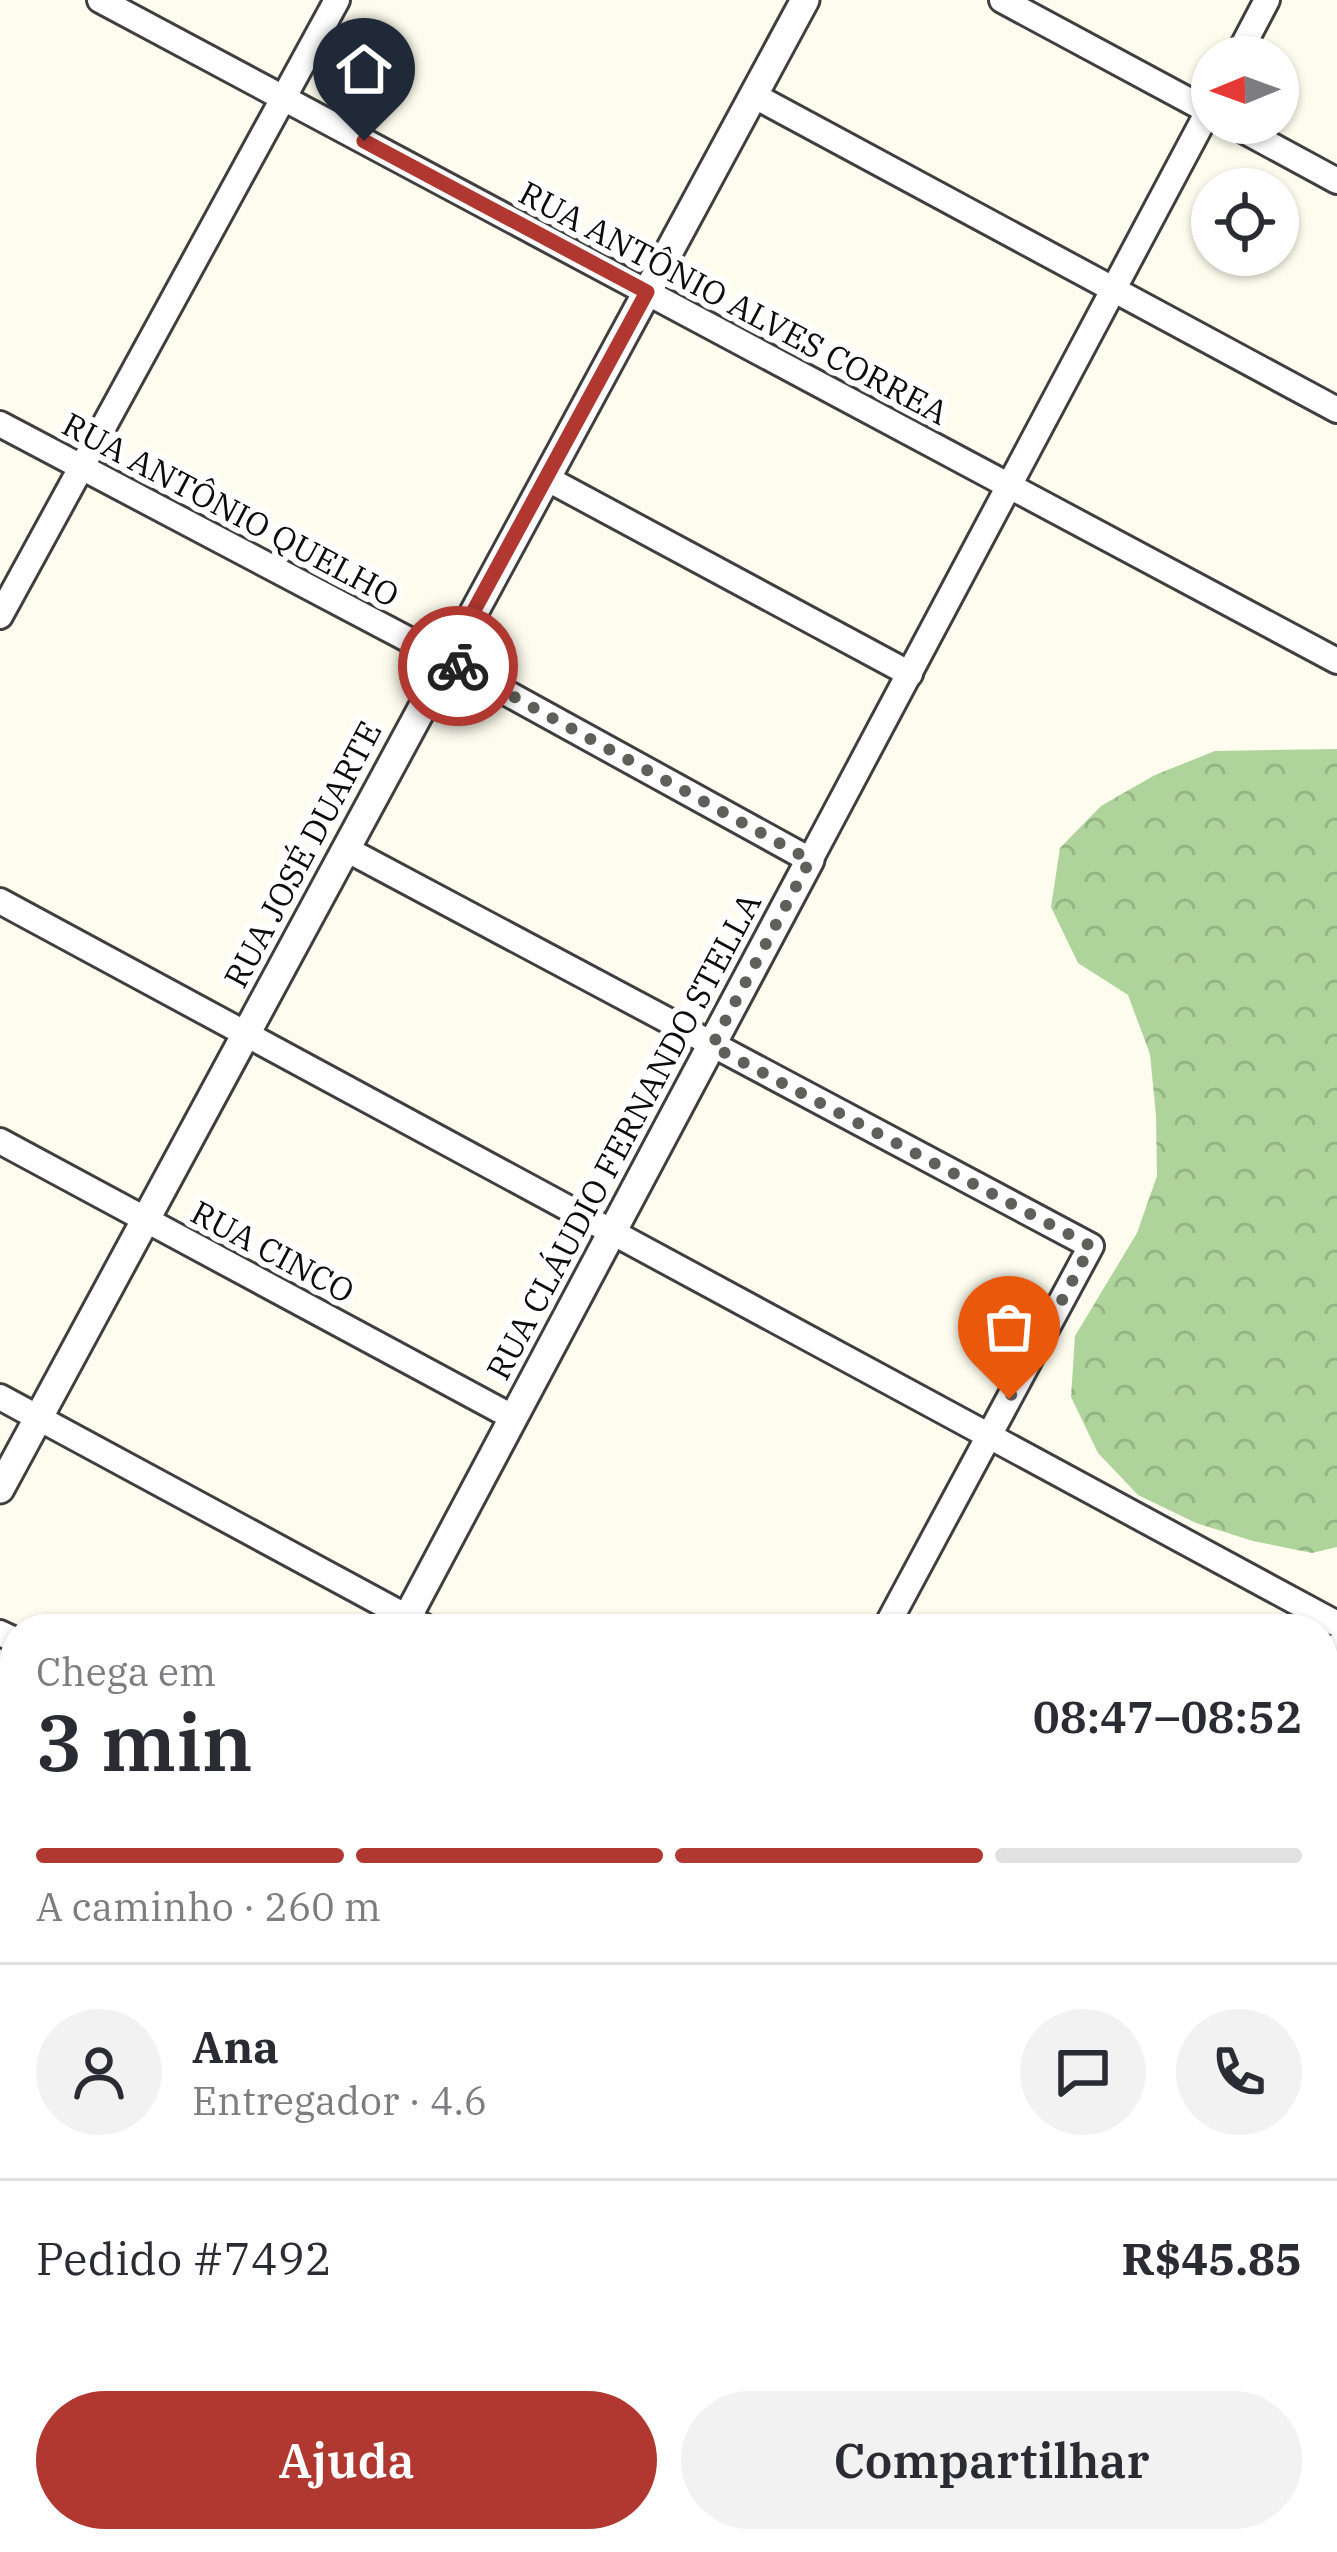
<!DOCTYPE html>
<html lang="pt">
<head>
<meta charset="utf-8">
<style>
	body { margin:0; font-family:"IBM Plex Serif",serif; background:#f2f2f3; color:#2b2b33; height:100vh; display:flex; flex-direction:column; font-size:45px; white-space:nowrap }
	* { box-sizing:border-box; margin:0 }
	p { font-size:39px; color:#7c7c81 }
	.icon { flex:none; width:66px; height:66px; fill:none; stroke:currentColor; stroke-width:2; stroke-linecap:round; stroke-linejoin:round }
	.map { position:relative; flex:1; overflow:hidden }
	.side { position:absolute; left:0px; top:1614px; width:1338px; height:939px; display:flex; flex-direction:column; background:#fff; border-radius:48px 48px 0 0; box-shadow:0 3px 9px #0004 }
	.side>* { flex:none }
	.needle { width:78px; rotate:269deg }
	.tools { position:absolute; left:1191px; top:36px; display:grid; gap:24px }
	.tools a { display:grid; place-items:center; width:108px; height:108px; border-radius:50%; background:#fff; box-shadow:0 3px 9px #0004; font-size:60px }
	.pin { position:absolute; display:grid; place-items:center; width:102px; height:102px; color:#fff; margin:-123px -51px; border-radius:50% 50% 50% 0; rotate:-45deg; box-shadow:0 0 12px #0007 }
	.pin .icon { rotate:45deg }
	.courier { position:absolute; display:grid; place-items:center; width:120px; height:120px; margin:-60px; border:9px solid #b03831; border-radius:50%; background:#fff; color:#222; box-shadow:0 3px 15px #0007 }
	.overview em { font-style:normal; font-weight:600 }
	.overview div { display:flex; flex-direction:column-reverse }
	.overview { display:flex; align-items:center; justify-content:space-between; height:204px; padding:0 36px }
	h1 { font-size:78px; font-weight:600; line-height:90px }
	.bar { display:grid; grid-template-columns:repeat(4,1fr); gap:18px 12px; align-content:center; height:144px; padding:0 36px }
	.bar i { height:15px; border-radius:9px; background:#e1e1e2 }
	.bar .current { background:#b03831 }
	.bar p { grid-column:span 4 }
	.line { display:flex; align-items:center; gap:30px; padding:0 36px; border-top:3px solid #e1e1e2 }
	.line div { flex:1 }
	.round { display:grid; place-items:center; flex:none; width:126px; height:126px; border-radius:63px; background:#f2f2f3 }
	.primary-button { display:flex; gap:24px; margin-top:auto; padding:24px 36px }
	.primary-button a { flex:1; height:138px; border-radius:72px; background:#b03831; color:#fff; font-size:48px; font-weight:600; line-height:138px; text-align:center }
	.primary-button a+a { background:#f2f2f3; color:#2b2b33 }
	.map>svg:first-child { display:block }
</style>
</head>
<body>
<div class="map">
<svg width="1337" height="2552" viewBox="0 0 1337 2552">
	<defs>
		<pattern id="forest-crowns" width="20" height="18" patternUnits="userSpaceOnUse" patternTransform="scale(3)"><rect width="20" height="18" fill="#afd49b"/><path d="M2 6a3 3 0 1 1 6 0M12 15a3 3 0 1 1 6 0" fill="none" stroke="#95b584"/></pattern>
	</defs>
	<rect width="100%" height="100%" fill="#fdfcee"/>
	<path fill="url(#forest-crowns)" d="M1337,749v798l-25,6 -59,-12 -57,-18 -58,-28 -40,-42 -27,-56 4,-61 62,-103 20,-57 -1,-60 -6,-62 -22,-59 -50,-32 -27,-56 9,-59 41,-42 54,-31 60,-24z"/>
	<path fill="#deedcb" d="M1337,2358v174l-14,-7v-141z"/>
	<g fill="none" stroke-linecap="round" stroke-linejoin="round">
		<g stroke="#3f3f3f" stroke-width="30">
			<g id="minor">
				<path d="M100,0l1237,661"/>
				<path d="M1002,0l210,113"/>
				<path d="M1237,57l30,-57"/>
				<path d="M753,95l584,315"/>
				<path d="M1230,123l107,58"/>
				<path d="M0,424l447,236 363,200 402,-756"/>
				<path d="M546,478l364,196"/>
				<path d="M0,616l337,-616"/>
				<path d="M346,849l745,397 -206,383"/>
				<path d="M0,901l1337,723"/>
				<path d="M0,1141l514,277"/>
				<path d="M0,1397l429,232"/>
				<path d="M0,1633l15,7"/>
				<path d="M1323,1672l14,-26"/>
				<path d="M1323,1858l14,8"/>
				<path d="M0,1918l15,-29"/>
				<path d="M1323,2113l14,8"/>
				<path d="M782,2538l26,14"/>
				<path d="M1240,2538l26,14"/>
				<path d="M146,2552l8,-14"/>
				<path d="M389,2552l7,-14"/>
				<path d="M848,2552l8,-14"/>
				<path d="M1091,2552l7,-14"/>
			</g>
		</g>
		<g stroke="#3f3f3f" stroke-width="33">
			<g id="tertiary">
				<path d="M0,1489l805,-1489"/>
				<path d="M401,1629l409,-769"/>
				<path d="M0,2385l15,-28"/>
				<path d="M338,2538l27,14"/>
			</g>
		</g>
		<use href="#minor" stroke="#fff" stroke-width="24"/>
		<use href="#tertiary" stroke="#fff" stroke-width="27"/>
	</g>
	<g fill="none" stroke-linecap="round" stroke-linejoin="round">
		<path stroke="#60605b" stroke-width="12" stroke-dasharray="0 21.6" d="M458,666l352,194 -98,186 379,200 -82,153"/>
		<path stroke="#b03831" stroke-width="15" d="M364,141l283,151 -200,368 11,6"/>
	</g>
	<g text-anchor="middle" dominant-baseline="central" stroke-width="12" stroke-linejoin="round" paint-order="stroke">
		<g font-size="33" fill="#0c0c0c" stroke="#fff">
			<text transform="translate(734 302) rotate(28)">RUA ANTÔNIO ALVES CORREA</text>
			<text transform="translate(231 509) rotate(28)">RUA ANTÔNIO QUELHO</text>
			<text transform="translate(302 854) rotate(-62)">RUA JOSÉ DUARTE</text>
			<text transform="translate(623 1136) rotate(-62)">RUA CLÁUDIO FERNANDO STELLA</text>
			<text transform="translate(273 1251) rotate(28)">RUA CINCO</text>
		</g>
	</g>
</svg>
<div class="tools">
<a><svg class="needle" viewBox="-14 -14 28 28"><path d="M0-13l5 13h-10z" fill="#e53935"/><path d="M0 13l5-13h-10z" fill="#7c7c81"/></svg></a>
<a><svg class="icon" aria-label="locate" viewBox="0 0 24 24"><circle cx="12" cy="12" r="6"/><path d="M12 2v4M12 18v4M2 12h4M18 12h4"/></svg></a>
</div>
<div class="pin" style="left:1009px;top:1399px;background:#ea580c"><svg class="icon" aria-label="bag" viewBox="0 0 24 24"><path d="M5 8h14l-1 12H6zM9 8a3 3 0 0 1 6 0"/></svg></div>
<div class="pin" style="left:364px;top:141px;background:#1f2937"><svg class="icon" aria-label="home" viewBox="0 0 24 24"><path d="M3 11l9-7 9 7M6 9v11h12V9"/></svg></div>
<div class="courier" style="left:458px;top:666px"><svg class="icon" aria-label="bike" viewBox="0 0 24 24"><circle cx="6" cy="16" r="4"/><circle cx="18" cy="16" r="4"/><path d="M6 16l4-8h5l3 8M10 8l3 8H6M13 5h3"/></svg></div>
<section class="side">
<div class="overview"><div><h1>3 min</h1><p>Chega em</p></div><em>08:47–08:52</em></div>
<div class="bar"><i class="current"></i><i class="current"></i><i class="current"></i><i></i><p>A caminho · 260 m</p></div>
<div class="line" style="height:216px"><a class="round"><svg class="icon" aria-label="person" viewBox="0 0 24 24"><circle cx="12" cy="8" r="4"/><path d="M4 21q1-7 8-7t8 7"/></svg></a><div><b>Ana</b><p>Entregador · 4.6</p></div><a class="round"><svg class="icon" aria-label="chat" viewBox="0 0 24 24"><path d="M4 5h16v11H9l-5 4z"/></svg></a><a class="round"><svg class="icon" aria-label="phone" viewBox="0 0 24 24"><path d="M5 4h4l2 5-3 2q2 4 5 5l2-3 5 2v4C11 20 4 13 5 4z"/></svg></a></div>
<div class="line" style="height:156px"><div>Pedido #7492</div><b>R$45.85</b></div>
<div class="primary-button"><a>Ajuda</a><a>Compartilhar</a></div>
</section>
</div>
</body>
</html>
